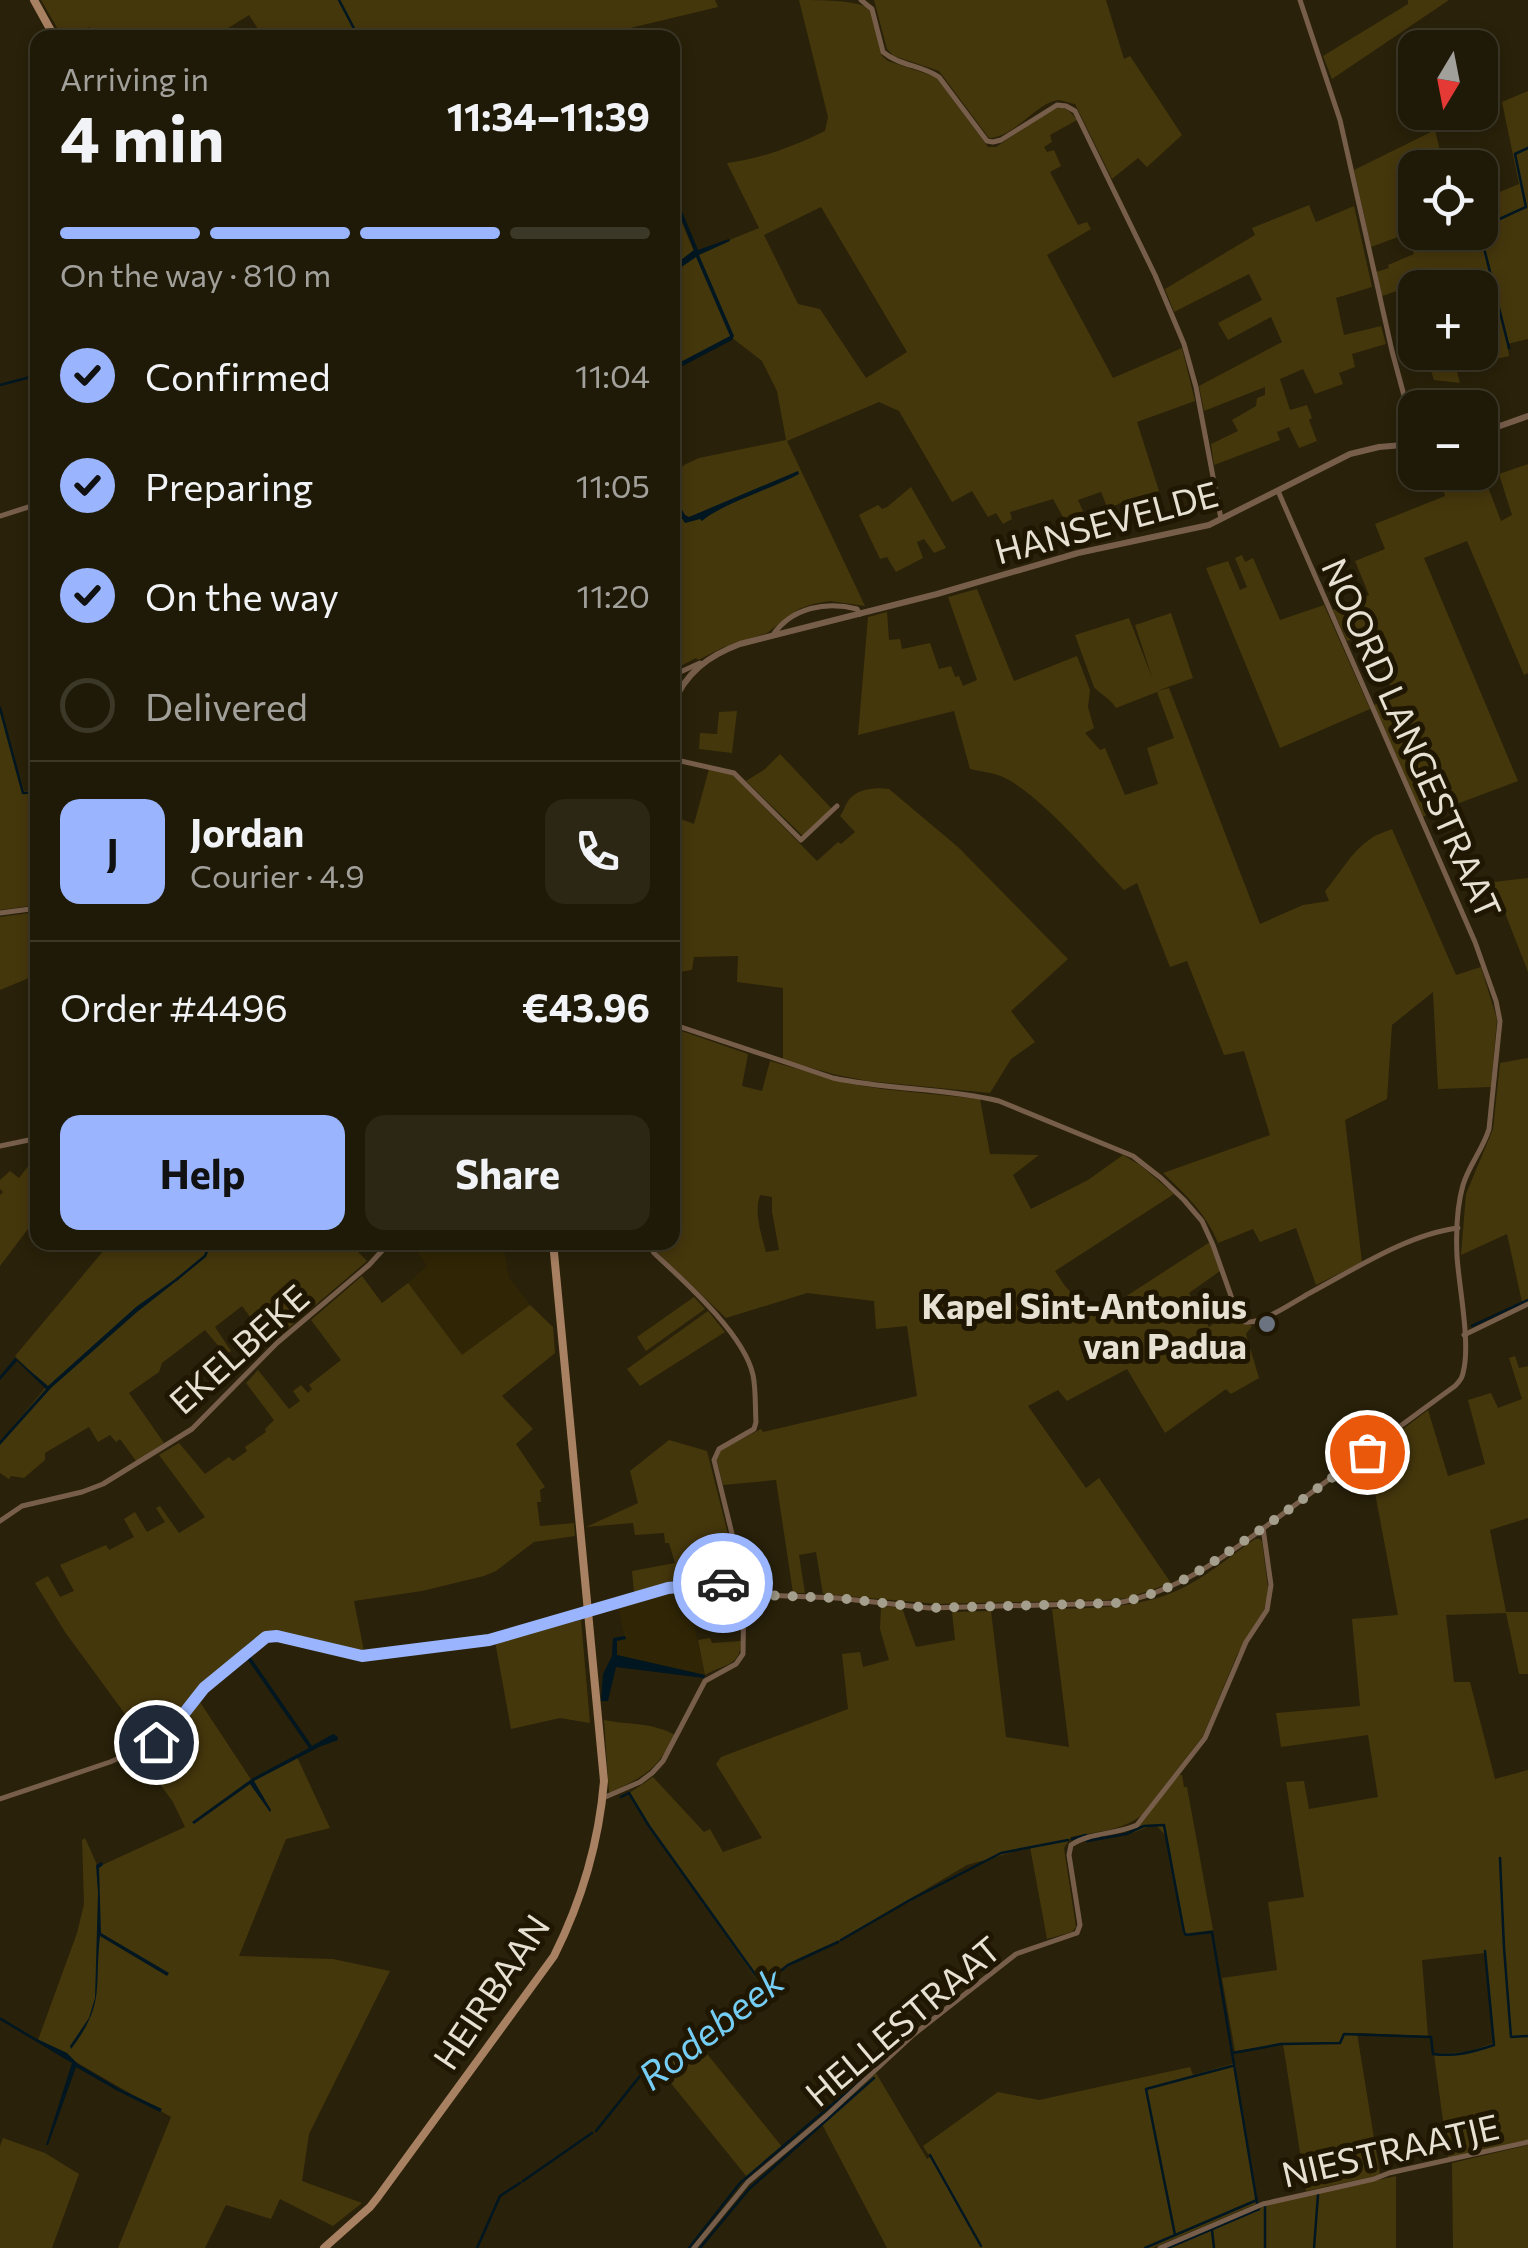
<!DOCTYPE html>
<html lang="en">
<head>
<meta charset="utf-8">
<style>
	body { margin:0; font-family:Commissioner,sans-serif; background:#2c2615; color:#f1f3f6; height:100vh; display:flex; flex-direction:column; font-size:38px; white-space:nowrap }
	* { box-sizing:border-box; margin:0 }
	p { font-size:32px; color:#a1a09b }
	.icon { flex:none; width:55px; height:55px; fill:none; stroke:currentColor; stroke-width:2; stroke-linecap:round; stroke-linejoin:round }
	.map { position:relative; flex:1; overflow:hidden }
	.panel { position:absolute; left:30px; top:30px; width:650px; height:1220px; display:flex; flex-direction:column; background:#1f1907; border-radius:20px; box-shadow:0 5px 15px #0003,0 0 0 2px #3c3828 }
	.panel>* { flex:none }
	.needle { width:65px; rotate:190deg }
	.controls { position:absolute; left:1398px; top:30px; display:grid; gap:20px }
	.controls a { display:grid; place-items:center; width:100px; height:100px; border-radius:20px; background:#1f1907; box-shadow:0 5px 15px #0003,0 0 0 2px #3c3828; font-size:50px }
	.pin { position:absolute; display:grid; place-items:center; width:85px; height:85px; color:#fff; margin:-42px; border:5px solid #fff; border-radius:50%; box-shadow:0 2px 10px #0007 }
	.courier { position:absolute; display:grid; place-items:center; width:100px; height:100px; margin:-50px; border:8px solid #9ab5fd; border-radius:50%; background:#fff; color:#222; box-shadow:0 2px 12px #0007 }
	.head em { font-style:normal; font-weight:700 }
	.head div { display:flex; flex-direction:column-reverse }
	.head { display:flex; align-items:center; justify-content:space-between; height:170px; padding:0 30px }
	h1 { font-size:65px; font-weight:700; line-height:75px }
	.bar { display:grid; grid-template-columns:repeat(4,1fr); gap:15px 10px; align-content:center; height:120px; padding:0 30px }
	.bar i { height:12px; border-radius:8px; background:#3c3828 }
	.bar .active { background:#9ab5fd }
	.bar p { grid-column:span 4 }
	.line { display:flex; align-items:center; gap:25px; padding:0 30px; border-top:2px solid #3c3828 }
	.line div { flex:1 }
	.round { display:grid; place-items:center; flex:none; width:105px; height:105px; border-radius:20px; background:#2c2615 }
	ol { padding:0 30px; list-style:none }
	li { display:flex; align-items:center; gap:30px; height:110px }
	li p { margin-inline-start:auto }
	li .icon { padding:10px; border-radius:50%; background:#9ab5fd; color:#111; stroke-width:4 }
	li:last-child { color:#a1a09b }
	li i { width:55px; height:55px; border:5px solid #3c3828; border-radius:50% }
	.action { display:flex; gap:20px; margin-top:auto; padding:20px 30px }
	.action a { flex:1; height:115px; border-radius:20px; background:#9ab5fd; color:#111; font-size:40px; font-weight:700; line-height:115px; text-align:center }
	.action a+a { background:#2c2615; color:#f1f3f6 }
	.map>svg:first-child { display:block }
</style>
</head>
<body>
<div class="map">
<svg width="1528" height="2248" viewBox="0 0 1528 2248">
	<rect width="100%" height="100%" fill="#292109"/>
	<g fill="#302605">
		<path d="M411,1243h92l6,35 21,27 -68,51 -54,-73 19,-17z"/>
		<path d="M686,1590l19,85 -88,-20v-15l8,-1 -7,-33 51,-14z"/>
	</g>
	<g fill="#45370c" fill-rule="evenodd">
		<path d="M41,0h674l3,7 -125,30h-330l-14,-22 -35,22h-119l-6,-10 -17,10 -9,1z"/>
		<path d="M799,0c17,0 60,0 71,9 6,9 7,34 12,47l6,5 48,16 52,70h8l57,-38c12,-4 17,2 24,11l-27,15 2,7 -8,5 3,5 7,-2 7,16 -11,6 28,53 9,-3 4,7 -44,26 66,123 69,-30 13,53 -58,21 22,69 -30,8 -21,10 -7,-17 -23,8 5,11 -19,8 -11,-20 -43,13 2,7 -9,5 -7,-11 -8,4 -16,-26 -20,11 -53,-91 -20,-9 -92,39 78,165 -35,-5 -17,3 -14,5 -32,24 -43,14 -26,13 -2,-2 -23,12v-193l11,-12 15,-7 87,-18 -9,-49 -15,-30 -31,-24 -58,29 -1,-167 23,55 64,-26 -32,-65c36,-5 65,-16 98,-32l3,-14zM821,207l86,145 -41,26 -46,-69 -22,-5 -34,-69z"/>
		<path d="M874,0h232l18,59 6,-3 52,79 -35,32 -9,-9 -26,21 -37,-75c-2,0 -14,-4 -16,-4 -21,1 -45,38 -70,38l-50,-67 -45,-15 -7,-7z"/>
		<path d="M1408,0h41l-117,79 -9,-23 85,-52z"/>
		<path d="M1528,91v248l-21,5 2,12 -53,12 4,15 -26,-3 -4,-12 22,-5v-4l4,-1 -1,-5 25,-1v-64l-40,-1 -2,-10 -56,19 -6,-24 13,-4 -1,-3 26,-11 -8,-20 -35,13 -17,-77 81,-40 9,37 -29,1v64h65v-32l39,-16 -17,-82z"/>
		<path d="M1309,205l7,17 38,-16 18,81 -36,11 8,37 37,-9 5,18 -34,10 3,13 -16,6 4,11 -28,10 -12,-25 -23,10 10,31 17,-5 5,13 -3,2 8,21 -18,7 -10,-21 -12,5 3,8 -66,25 -3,-21 27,-13 -6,-11 24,-14 1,-8 8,-3v-8l-61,24 -5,-25 83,-44 -11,-25 -43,23 -10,-17 44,-23 -13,-26 -75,38 -9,-23 90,-54 -3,-7z"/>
		<path d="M1528,464v209l-4,2 -57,-134 -43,17 94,223 -96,36 -48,-112 20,-10 -23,-63 -24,9 -14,-31 36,-15 -14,-34 30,-12 -10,-25 70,-28 -3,-11 34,-10 2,9 8,-2 15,39 11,-6 -13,-41z"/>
		<path d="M911,487l35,61 -12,5 -10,-14 -7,3 6,16 -27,14 -9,-15 -7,2 -21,-44 19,-10 4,4 5,-2z"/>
		<path d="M1242,555l3,7 8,-4 27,62 44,-15 46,104 -90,39 -74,-180 22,-7 12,29 7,-3 -12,-29z"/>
		<path d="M977,589l37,92 63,-25 13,34 -2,17 6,21 -9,5 15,17 5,-2 20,47 33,-11 -11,-36 27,-10 -17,-46 -41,16c-6,-10 -15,-13 -22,-21l-19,-52 54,-17 24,62 -18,-55 36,-12 22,65 -36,13 12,-3 91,236 43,-19 26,-4 -4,-10c14,-16 27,-40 44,-51 6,-5 15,-8 23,-11l64,146 25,-8 16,52 -6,68 -53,2 -5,-97 -41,33 -5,74 -42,21 17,142 -46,23 -20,-57 -36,14 -7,-13 -35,14c-12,-30 -32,-48 -55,-70l107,-38 -26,-84 -20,4 -37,-94 -17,6 -33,-84 -13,7c-33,-34 -75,-86 -115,-110 -11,-7 -26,-8 -39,-11l-16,-58 -96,24 10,-118 19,-5 2,28 11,-1 2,10 28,-6 9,26 12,-3 4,11 4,-1 4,10 14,-6 -29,-83z"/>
		<path d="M0,709l24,82h14l-1,114 -37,5z"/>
		<path d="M737,711l-5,42 -33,-4 1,-16 17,1 2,-22z"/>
		<path d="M780,754l52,55 -29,27 -57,-55 19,-12z"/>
		<path d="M709,769l21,4 7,6 80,82 21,-19 3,2 14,-12 -15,-16c3,-4 5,-10 8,-15 8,-12 27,-14 41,-12l69,58 110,112 -57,52 24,31 -24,17 -21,34 -122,-12 -31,-6 -54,-15v-72l-46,-6 1,-26 -44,1 -2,13 -19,3v-90l5,-10 -5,-3 -1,-47 6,-5 16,6z"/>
		<path d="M1528,878v94l-35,-90z"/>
		<path d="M37,912v83l-8,-17 -29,12v-73z"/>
		<path d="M673,1028l75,26 -6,32 20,5 8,-30 76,22 36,6 98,10 10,55 49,1 -26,20 18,34 57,-29 35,-25 17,10 34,29 -119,77 10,15 29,31 116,-75 10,29 -31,22 20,34 22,-16 10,11 11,4 -6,8 13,44 -28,16 -5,-5 -61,44 -38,-64 -60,32 -9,-11 -30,16 58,82 13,-10 72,105 -43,15 -22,2 -169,4 -114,-10 -7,-42 -17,3 6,38h-12l-17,-113 -53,5 -7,-28 4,-7 41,-21 2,3 154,-36 -10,-70 -31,3 -2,-28 -67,-8 -81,25 -69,-66 -7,-9 22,-1zM760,1195l12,2v15l7,38 -13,2c-5,-19 -12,-39 -6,-57z"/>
		<path d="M1528,1058v242l-6,2 -15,-68 -46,21 5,-61 27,-65 7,-66z"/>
		<path d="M37,1155v62l-37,49v-71l3,-3 -3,-3v-9l10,-9 9,7z"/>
		<path d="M110,1243h239l18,18 -97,83 -28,-38 -27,21 16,24 -5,4 -21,-25 -43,33 -3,9 -30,21 35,50 -28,18 -16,-22 -4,3 -6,-7 -12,7 -9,-15 -44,26v7l-21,18 -13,-2 -2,3 -9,-6v-31l46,-55 -31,-31z"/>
		<path d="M362,1276l20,27 26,-20 54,72 68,-50 23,22 2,26 -53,43 31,33 -17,15 29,43 -5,3 1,12h-4l3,24 34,-3 1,13 -41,6 -38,29 -12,5 -62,15 -68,10 10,50h-10l-74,-18 -16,2 -63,50 -31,43 -23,16 -82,-112 -30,-49 13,-7 12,21 14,-6 -14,-26 46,-20 3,5 25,-13 -10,-18 11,-7 12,20 18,-10 -9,-14 4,-2 19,27 26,-16 -46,-62 20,-12 26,31 24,-17 4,4 14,-10 -2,-4 21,-15 -1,-3 9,-9 -28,-37 12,-13 31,39 11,-8 -7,-10 8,-6 7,8 4,-4 -3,-4 32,-25 -30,-40z"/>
		<path d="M694,1297l11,12 -59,42 -9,-14z"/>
		<path d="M708,1311l17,21 -85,54 -13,-17z"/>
		<path d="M1515,1356l4,12 9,-2v152l-38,12 16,82h22v62h-9l-13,-61 -60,2 8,67h16l25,97 33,-9v370l-80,18 -14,-104 34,-2 25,-9 -8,-90 -63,7 6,76 -71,-3 23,142 -74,16 -23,-147 -48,7 -13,-73 55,-8 -9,-68 36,-5 -18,-115 18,-1 5,28 69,-12 -10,-62 -87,12 -5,-34 84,-7 -8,-87 46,-4 -30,-159 60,-46 20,66 37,-12 -17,-64 23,-7 7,15 24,-9 -13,-41z"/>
		<path d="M669,1440l38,11 31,123c-35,6 -69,10 -104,18l-2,-21 43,-8 -6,-20h-4l-1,-10 -29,2 -2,-12 -47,4 52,-24 -8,-32z"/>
		<path d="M1255,1539h5l2,3 6,45 -1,12 -3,11 -27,45 -34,81 -61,79c-22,17 -46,16 -71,22l-7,11 1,7 11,72 -4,5 -25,7 -17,-92 -63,18 -125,74 -42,19 -39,28 -133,-192 25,-17 51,55 6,-3 13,23 39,-14 -46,-74 5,-7 127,-48 -6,-55 18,-2 3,15 26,-7 -9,-31 1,-23 21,2 14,39 39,-7 -3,-28 39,-1 15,126 63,10 -17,-138c48,-1 95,-1 138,-25 22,-12 43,-30 65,-45z"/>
		<path d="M581,1620l9,103 -30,-5 -49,11 -16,-88z"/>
		<path d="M710,1638l2,5 29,-2c0,26 -18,23 -36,34l-7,-35z"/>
		<path d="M198,1699l54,82 45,-24 33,71 -44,11 -47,117 94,3 57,12 -81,163 -7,47 60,22 -29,23 -53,-27 -9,20 -45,-14 -21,43h-87l53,-131 -133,-77 39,-107 7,-29 -2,-64 3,-2 13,29 87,-40 -12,-25 -35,-48 31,-18z"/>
		<path d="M604,1720c24,5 48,2 71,15 -19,36 -30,41 -66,58z"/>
		<path d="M1179,1775h3l2,12h3l26,143 -30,4 -17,-98 -11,-12 -22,9 2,-5z"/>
		<path d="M695,2039l88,109 -36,29 -90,-111z"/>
		<path d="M1235,2063l23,140 -105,45h-266l-65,-124 54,-51 51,86 3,-2 -7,-11 75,-54 41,8 151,-33 3,8z"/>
		<path d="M3,2138l42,15 34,21 -27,74h-52v-102z"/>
		<path d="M1528,2145v103h-75l-1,-85z"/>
		<path d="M1396,2176v72h-227l100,-44z"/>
	</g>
	<g fill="#001621">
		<path d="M673,190l25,60 31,-11 1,2 -31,14 35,81 -2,4 -59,31v-5l57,-30 -34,-79 -23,16v-7l21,-16 -21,-51z"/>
		<path d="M798,471l1,3c-28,15 -76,29 -97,47l-2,-2 -15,4 -12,-18v-11l12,21 4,2z"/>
		<path d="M178,1277l1,2 -42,33 -86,76 -51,57v-4l46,-52 -29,-28 -17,19v-4l15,-18 33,28 88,-79z"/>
		<path d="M625,1636l1,3 -9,2v14l88,20 -1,3 -88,-11 -8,34h-7l2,-27 9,-18 1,-18z"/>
		<path d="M249,1655l63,91 21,-12 4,2 1,4 -19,7 -65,34 17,29 -1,2 -20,-28 -56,40 -2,-2 61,-44 56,-30 -63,-91z"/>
		<path d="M102,1862l1,3 -4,3 2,65 68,40 -2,3 -67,-40c-6,52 6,67 -29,113l-1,-3 19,-28 6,-20 3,-105 -2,-28z"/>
		<path d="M0,2017l35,21 32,15 11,11 42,25 42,20 -2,3 -44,-22 -40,-23 -28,78h-2l26,-82 -72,-43z"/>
	</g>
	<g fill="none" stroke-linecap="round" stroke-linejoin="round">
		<g stroke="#001621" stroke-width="2.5">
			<path d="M339,0l20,38"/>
			<path d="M1480,228l46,-21 -11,-53 13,-6"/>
			<path d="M1480,232l29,116"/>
			<path d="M1433,248l2,-4 33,-12"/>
			<path d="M0,385l38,-10"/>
			<path d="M0,708l23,85 15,-1"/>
			<path d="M176,1280l29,-24 6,-14"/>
			<path d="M1472,1326l56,-26"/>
			<path d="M621,1797l8,-4 20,33 113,158"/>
			<path d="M1072,1839l14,-4"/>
			<path d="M1087,1841l39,-7 18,-8 20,-1 20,107 2,3 26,-3 45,271"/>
			<path d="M1500,1858l4,90 7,89 17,-1"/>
			<path d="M841,1940l69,-40 91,-47 67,-13"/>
			<path d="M1233,2053l48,-9 59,-1 4,-9 87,3 2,17c23,3 40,-2 61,-9l-9,-94"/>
			<path d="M596,2131l44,-55 55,-38 93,-73 50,-23"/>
			<path d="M930,2155l51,91"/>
			<path d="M523,2181l69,-48"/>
			<path d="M1265,2206v42"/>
			<path d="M1212,2230l2,18"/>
			<path d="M1175,2235l-29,-146 86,-23"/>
			<path d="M477,2248l23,-52 20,-13"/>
			<path d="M689,2248l51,-65 108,-92 50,-49"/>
			<path d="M700,2248l49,-59 125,-111"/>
			<path d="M1145,2248l112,-48"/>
			<path d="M1168,2248l91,-39"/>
			<path d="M1314,2248l4,-53"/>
		</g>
		<g stroke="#775e4b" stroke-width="5">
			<path d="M861,0l11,9 11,43c17,14 38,13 56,25l48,64 6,1 8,-2 56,-35 9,1 9,5 80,164 29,69 12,43 25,132"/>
			<path d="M1300,0l40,120 52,231 21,78 1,15"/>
			<path d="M0,516l38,-12"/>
			<path d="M773,635c19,-28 54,-34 84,-26l3,5"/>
			<path d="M675,699l-1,-17 4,-9 22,-10"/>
			<path d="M672,759l62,14 67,67 36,-34"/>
			<path d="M0,913l38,-5"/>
			<path d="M672,1024l161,54c55,12 112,10 166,23l134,55 28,22 23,22 18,21 11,24 23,65 9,12c17,2 47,-19 63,-28 45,-24 100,-60 150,-66"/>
			<path d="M0,1146l29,-6 9,-4"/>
			<path d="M1464,1335l64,-31"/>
			<path d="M0,1521l22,-15 60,-14 21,-8 89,-55 85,-86 92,-78 21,-23"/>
			<path d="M603,1798l37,-16 12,-9 11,-12 42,-80 31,-17 7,-10 1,-71 -30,-123 5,-11 35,-20 2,-7c-1,-15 0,-33 -3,-47 -9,-41 -69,-94 -99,-122l-6,-11"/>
			<path d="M0,1799l110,-37 46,-20 15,-12 33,-42 62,-51 11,-1 85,20 127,-17 179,-51 53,-5 12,1 26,11 78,3 92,10 187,-5c68,-11 124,-58 179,-98 53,-40 106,-80 160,-119 4,-5 7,-6 8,-13 8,-29 -4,-85 -6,-117 -1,-22 0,-50 6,-71 6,-20 20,-36 26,-56l11,-108 -4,-20 -21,-59 -197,-451"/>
			<path d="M694,2248l54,-66 78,-66 87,-81 103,-81 61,-21 3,-8 -11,-70 2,-10c19,-13 44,-10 66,-20l68,-87 41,-96 21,-32 4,-25 -8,-57"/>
			<path d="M1160,2248l103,-44 111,-25 15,-6 139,-31"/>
		</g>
		<g stroke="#775e4b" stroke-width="6">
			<path d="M1480,433l48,-17"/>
			<path d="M672,706c13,-33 36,-50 68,-62l197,-50 141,-41 131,-28 141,-71 29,-7 36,-3"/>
		</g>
		<g stroke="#a88062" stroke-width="8">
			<path d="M34,0l21,38"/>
			<path d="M324,2248l46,-41 8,-10 176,-241c27,-54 45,-114 50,-175l-51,-539"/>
		</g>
	</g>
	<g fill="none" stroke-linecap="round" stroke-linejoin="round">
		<path stroke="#a49e8c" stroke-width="10" stroke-dasharray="0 18" d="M723,1583l10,1 26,11 78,3 92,10 187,-5c53,-9 87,-34 131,-64 41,-28 80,-58 120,-87"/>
		<path stroke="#9ab5fd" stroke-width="12" d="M156,1742l15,-12 33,-42 62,-51 11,-1 85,20 127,-16 179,-52 55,-5"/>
	</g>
	<circle fill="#6b7280" stroke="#1f1702" stroke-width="4" cx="1267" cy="1324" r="10"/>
	<g text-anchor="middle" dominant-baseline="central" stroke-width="10" stroke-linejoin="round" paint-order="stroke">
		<g font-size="35" fill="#e7e1d3" stroke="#1f1702">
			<text transform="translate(1106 521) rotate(-15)">HANSEVELDE</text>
			<text transform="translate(1413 738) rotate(66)">NOORD LANGESTRAAT</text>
			<text transform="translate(238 1348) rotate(-42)">EKELBEKE</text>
			<text transform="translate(490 1991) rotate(-56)">HEIRBAAN</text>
			<text transform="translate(902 2020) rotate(-40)">HELLESTRAAT</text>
			<text transform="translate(1390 2149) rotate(-13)">NIESTRAATJE</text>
		</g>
		<g font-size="35" font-weight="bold" fill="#e7e1d3" stroke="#1f1702" text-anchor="end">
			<text x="1247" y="1304">Kapel Sint-Antonius<tspan x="1247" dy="40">van Padua</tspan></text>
		</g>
		<g font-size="38" font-style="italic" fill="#75cdf4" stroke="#1f1702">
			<text transform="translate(710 2027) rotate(-38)">Rodebeek</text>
		</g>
	</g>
</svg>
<div class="controls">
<a><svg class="needle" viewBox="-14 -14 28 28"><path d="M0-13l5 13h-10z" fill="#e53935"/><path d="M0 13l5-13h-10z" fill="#a1a09b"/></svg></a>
<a><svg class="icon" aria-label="locate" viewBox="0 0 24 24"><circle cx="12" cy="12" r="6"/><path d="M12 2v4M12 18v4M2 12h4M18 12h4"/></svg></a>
<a>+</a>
<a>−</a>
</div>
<div class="pin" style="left:1367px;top:1452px;background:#ea580c"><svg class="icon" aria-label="bag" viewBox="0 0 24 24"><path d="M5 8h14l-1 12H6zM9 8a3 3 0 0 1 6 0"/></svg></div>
<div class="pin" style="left:156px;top:1742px;background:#1f2937"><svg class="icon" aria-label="home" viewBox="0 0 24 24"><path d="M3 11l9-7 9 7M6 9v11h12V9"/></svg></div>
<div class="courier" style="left:723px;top:1583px"><svg class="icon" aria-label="car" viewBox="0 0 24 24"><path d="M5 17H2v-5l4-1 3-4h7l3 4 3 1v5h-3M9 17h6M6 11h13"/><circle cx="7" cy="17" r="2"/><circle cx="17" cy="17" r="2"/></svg></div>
<section class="panel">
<div class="head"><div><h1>4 min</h1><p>Arriving in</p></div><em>11:34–11:39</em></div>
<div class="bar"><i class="active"></i><i class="active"></i><i class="active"></i><i></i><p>On the way · 810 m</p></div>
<ol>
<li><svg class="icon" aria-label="check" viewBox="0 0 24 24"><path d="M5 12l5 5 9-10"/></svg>Confirmed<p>11:04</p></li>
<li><svg class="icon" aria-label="check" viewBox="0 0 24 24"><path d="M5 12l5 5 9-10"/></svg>Preparing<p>11:05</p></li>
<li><svg class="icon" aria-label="check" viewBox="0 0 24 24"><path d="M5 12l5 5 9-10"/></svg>On the way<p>11:20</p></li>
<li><i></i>Delivered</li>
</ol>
<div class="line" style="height:180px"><b class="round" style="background:#9ab5fd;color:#111">J</b><div><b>Jordan</b><p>Courier · 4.9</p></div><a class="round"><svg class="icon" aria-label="phone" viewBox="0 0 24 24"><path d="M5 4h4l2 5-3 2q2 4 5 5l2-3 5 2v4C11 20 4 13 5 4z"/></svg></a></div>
<div class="line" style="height:130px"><div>Order #4496</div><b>€43.96</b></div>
<div class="action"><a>Help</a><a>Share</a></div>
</section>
</div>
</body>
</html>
